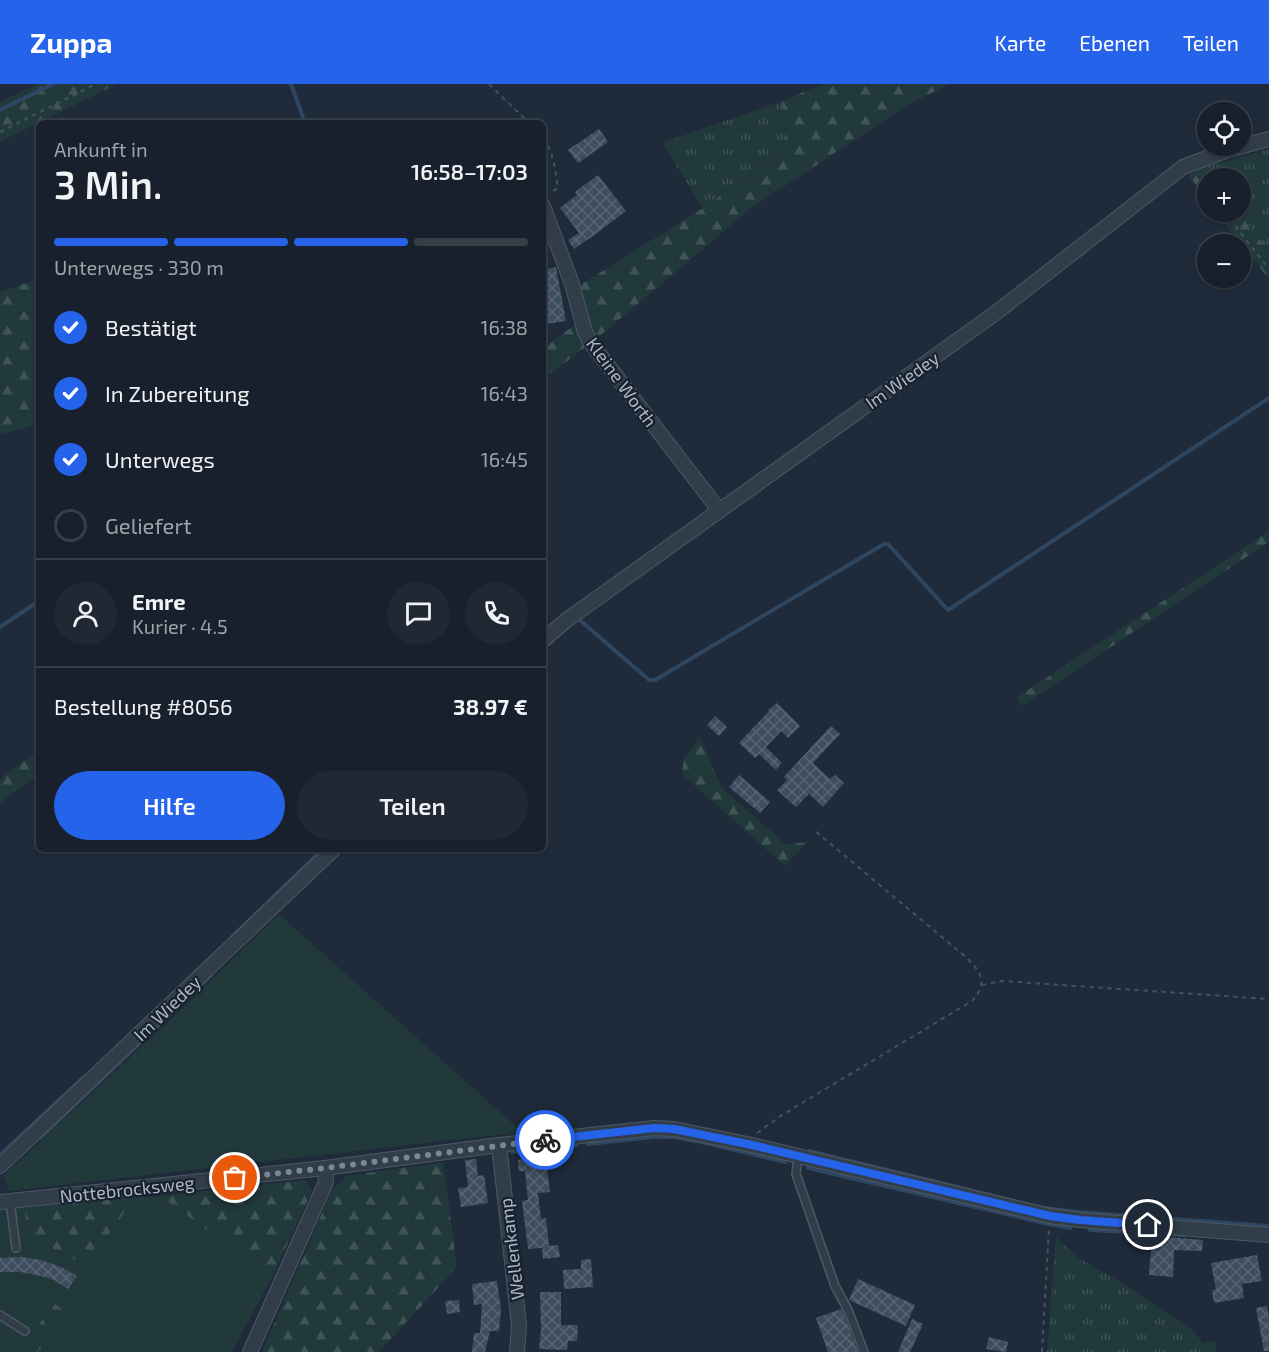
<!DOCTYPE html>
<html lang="de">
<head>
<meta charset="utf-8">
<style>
	body { margin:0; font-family:"Exo 2",sans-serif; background:#202834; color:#f1f3f6; height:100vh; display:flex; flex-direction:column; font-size:22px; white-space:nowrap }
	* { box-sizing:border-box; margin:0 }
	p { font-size:20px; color:#9ea3a9 }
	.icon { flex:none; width:33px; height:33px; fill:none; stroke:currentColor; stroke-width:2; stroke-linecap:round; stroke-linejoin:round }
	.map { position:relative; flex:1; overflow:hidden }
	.side { position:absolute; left:36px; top:36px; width:510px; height:732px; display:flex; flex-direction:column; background:#17202c; border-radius:9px; box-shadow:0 2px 4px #0004,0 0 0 2px #363e48 }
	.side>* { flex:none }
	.buttons { position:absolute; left:1197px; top:18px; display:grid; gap:12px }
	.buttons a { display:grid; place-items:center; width:54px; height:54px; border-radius:50%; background:#17202c; box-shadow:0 2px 4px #0004,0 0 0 2px #363e48; font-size:30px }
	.pin { position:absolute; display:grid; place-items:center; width:51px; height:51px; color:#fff; margin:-26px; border:3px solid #fff; border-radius:50%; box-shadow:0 2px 6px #0007 }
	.courier { position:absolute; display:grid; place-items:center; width:60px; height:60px; margin:-30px; border:4px solid #2563eb; border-radius:50%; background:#fff; color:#222; box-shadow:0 2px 8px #0007 }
	.summary em { font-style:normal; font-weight:600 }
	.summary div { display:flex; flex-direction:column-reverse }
	.summary { display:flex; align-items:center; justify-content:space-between; height:102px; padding:0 18px }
	h1 { font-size:39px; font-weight:600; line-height:45px }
	.bar { display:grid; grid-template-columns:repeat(4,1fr); gap:9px 6px; align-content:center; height:72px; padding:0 18px }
	.bar i { height:8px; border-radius:4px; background:#363e48 }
	.bar .current { background:#2563eb }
	.bar p { grid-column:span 4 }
	.line { display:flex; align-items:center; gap:15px; padding:0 18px; border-top:2px solid #363e48 }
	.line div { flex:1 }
	.round { display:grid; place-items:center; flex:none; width:63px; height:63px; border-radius:32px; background:#202834 }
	ol { padding:0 18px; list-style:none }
	li { display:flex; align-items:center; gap:18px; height:66px }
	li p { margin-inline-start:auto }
	li .icon { padding:6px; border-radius:50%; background:#2563eb; color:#fff; stroke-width:4 }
	li:last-child { color:#9ea3a9 }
	li i { width:33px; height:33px; border:3px solid #363e48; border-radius:50% }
	.action { display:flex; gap:12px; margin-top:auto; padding:12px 18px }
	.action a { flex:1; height:69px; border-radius:36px; background:#2563eb; color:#fff; font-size:24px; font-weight:600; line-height:69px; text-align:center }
	.action a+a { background:#202834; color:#f1f3f6 }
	header { display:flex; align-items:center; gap:36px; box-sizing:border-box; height:84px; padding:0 30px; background:#2563eb; color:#fff }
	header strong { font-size:28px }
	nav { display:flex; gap:33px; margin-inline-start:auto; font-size:21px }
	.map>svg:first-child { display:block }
</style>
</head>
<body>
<header>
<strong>Zuppa</strong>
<nav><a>Karte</a><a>Ebenen</a><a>Teilen</a></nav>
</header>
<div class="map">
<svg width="1269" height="1268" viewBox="0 0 1269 1268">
	<defs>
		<pattern id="grass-tufts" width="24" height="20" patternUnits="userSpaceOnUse" patternTransform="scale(1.5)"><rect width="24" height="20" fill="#21393b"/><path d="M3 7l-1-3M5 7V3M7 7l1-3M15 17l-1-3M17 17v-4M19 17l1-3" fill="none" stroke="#3f5456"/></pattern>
		<pattern id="forest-firs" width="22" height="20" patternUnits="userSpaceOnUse" patternTransform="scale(1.5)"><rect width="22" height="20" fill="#21393b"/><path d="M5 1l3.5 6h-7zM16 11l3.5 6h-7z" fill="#3f5456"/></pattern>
		<pattern id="building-cross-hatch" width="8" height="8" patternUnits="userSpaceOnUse" patternTransform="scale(1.5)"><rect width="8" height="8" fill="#3f4e5f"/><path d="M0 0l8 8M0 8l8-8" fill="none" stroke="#586574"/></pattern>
	</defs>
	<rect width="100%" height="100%" fill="#1f2b3a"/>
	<g fill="url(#grass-tufts)">
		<path d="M782,17l4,47 -83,60 -41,-65z"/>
		<path d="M1269,65v102l-31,-39h2v-34h-27l-9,-11z"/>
		<path d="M1056,1153l21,20 47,27 67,44 12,15 12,-2 1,11h-169z"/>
	</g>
	<g fill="url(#forest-firs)">
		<path d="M37,0h80l-117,58v-40z"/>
		<path d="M823,0h127l-41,20 -159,105 -155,131 -52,39v-30l34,-26 -8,-31 134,-84 83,-59 -4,-48z"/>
		<path d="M1204,83l9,11h-5l-1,22 -19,-25z"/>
		<path d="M1216,128h22l31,39v28z"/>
		<path d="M39,195v145l-39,11v-143z"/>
		<path d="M1269,447v11l-247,164 -6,-8z"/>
		<path d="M700,654l22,50 63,56 23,-2 -23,24 -103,-92 2,-16z"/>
		<path d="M39,666v25l-39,28v-24z"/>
		<path d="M443,1078l14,105 -78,85h-117l70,-162 14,-14z"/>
		<path d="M305,1096l7,11 -40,86 -112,-81z"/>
		<path d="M136,1113l-50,68 -36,-18 -21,-5 -5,-35z"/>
		<path d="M54,1219l12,9 -28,40h-19z"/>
	</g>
	<g fill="#21393b">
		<path d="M279,830l243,218 -513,59 -6,-15 182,-170z"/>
		<path d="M160,1112l112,81 -40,75h-194l28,-40 -12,-9 -35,49h-19v-142l24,-3 5,35 20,5 37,18 50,-68z"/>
	</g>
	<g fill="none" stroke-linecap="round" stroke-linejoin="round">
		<g stroke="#2f4661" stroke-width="4">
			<path d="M291,0l14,39"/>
			<path d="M0,26l53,-26"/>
			<path d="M581,537l68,59h6l229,-136h4l60,66 321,-212"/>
			<path d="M0,543l39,-26"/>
			<path d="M543,565l8,-7"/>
			<path d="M232,853l91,-88"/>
			<path d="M40,1054l171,-163"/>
			<path d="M588,1060l66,-7h19l33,6 79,19"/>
			<path d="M809,1067l235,57 34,4 191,14"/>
			<path d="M512,1068l65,-7"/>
			<path d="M0,1071l85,-79"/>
			<path d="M808,1084l236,55 26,5"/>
			<path d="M1090,1146l94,5v-1"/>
		</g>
	</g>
	<g fill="url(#building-cross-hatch)">
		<path d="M599,45l9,13 -30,21 -10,-13z"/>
		<path d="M598,91l28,36 -33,25 -19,13 -6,-9 11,-7 -19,-25 17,-13 -2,-3z"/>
		<path d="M556,183l10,54 -20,3 -3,-14v-40z"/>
		<path d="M777,619l23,23 -12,12 -7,-7 -15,16 16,16 -6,7 -17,-16 -4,4 -16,-15 30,-32 -1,-1z"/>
		<path d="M715,632l12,11 -8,9 -12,-11z"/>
		<path d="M831,642l9,8 -27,29 17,16 5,-4 9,8 -21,24 -14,-13 -13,13 -19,-17 10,-10 -3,-3z"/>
		<path d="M739,691l31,27 -10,11 -31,-26z"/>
		<path d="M531,1074l1,6 14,-2 4,30 -12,1 3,26 5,-1 3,28 9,-1 2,12 -17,2 -1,-11 -14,1 -6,-48 6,-1 -3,-29h-6l-1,-11z"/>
		<path d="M476,1075l2,17 6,-1 4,28 -27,4 -3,-19 10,-1 -3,-27z"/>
		<path d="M1152,1152l51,4 -1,11 -28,-1 -1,27 -24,-2z"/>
		<path d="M1257,1171l5,26 -20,3 2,14 -30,5 -2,-13 4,-1 -5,-26z"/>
		<path d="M21,1173l20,3 20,7 16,9 -9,13 -14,-9 -17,-5 -17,-3h-20v-14z"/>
		<path d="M591,1175l2,28 -29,2 -1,-19 18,-1v-9z"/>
		<path d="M858,1195l57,26 -9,21 -57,-26z"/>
		<path d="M497,1197l4,28 -2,22h-9l-5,21h-13l2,-19h6l2,-29 -8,1 -2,-21z"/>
		<path d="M540,1208h21v33h17l-1,16h-9l-1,9 -28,-1 2,-19z"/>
		<path d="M459,1216l1,12 -13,2 -2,-13z"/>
		<path d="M1267,1222l2,12v33h-5l-8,-43z"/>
		<path d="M841,1225l2,3 15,40h-30l-12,-34z"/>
		<path d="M912,1235l11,5 -13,28h-12z"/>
		<path d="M989,1253l19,5 -2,10 -20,-3z"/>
	</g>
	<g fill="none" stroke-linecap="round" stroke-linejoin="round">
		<g stroke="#4d5865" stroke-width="10">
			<g id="service">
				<path d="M798,1073l-2,17 39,112 13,24 16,42"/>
				<path d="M10,1117l6,47"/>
				<path d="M0,1231l25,16"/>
			</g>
		</g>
		<g stroke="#4d5865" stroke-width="16">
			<g id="minor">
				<path d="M543,122l29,78 13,48 5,10 129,168"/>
				<path d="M543,556l25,-21 425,-304 190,-148 45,-17 41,-11"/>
				<path d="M499,1061l20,180 -2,27"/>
				<path d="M0,1082l334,-317"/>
				<path d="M0,1118l325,-34 174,-23 155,-17 20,1 78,16 298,71 30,4 189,15"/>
				<path d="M250,1268l76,-170 -1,-14"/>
			</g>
		</g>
		<g stroke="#3e5658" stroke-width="2" stroke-dasharray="4.5 4.5" stroke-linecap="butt">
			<path d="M489,0l40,39"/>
			<path d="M0,48l96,-48"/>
			<path d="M543,54c11,14 12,32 15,50l-9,6"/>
			<path d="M1196,93l12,14"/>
			<path d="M1224,128l45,57"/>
			<path d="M982,901l20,-4 267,18"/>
			<path d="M757,1049l25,-18 190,-114c16,-17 10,-28 -5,-43l-153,-128"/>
			<path d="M1042,1268l7,-124"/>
		</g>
		<use href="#service" stroke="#323d4a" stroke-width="7"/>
		<use href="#minor" stroke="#323d4a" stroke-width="14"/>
	</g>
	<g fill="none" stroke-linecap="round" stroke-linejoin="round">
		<path stroke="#7b8796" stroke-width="6" stroke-dasharray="0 10.8" d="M235,1094l90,-10 220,-28"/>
		<path stroke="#2563eb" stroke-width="8" d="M545,1056l109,-12 20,1 78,16 298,71 30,4 68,5"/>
	</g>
	<g text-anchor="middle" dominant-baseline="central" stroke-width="4.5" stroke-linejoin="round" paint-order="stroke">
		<g font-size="18" fill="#adb8c7" stroke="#18222f">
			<text transform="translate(902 296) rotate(-35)">Im Wiedey</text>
			<text transform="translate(622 298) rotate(54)">Kleine Worth</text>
			<text transform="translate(167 924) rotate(-44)">Im Wiedey</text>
			<text transform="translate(127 1105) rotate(-6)">Nottebrocksweg</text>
			<text transform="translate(511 1165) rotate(-97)">Wellenkamp</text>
		</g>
	</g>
</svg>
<div class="buttons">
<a><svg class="icon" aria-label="locate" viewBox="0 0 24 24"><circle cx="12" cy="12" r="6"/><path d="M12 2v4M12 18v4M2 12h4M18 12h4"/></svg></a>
<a>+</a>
<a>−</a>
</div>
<div class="pin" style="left:235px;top:1094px;background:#ea580c"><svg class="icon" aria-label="bag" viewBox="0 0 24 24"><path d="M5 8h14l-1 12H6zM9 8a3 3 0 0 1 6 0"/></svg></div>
<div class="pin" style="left:1148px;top:1141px;background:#1f2937"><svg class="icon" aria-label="home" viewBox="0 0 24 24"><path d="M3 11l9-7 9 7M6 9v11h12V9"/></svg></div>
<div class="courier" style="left:545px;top:1056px"><svg class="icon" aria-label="bike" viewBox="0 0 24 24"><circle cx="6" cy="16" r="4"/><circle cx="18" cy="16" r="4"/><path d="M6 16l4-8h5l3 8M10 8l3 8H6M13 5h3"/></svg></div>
<section class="side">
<div class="summary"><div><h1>3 Min.</h1><p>Ankunft in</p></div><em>16:58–17:03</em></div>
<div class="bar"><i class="current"></i><i class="current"></i><i class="current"></i><i></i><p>Unterwegs · 330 m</p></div>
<ol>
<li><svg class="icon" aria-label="check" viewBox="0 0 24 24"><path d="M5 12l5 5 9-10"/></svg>Bestätigt<p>16:38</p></li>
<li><svg class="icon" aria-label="check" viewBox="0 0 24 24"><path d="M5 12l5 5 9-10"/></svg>In Zubereitung<p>16:43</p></li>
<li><svg class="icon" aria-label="check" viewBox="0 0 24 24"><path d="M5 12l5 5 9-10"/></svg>Unterwegs<p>16:45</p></li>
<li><i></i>Geliefert</li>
</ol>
<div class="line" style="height:108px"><a class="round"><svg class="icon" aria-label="person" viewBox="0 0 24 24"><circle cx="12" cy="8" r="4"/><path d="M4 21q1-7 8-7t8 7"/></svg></a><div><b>Emre</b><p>Kurier · 4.5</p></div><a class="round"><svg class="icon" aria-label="chat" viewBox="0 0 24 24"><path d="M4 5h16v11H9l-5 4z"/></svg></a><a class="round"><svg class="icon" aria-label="phone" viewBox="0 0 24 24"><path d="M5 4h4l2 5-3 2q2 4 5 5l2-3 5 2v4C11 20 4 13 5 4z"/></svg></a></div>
<div class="line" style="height:78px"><div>Bestellung #8056</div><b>38.97 €</b></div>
<div class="action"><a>Hilfe</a><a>Teilen</a></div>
</section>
</div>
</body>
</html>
